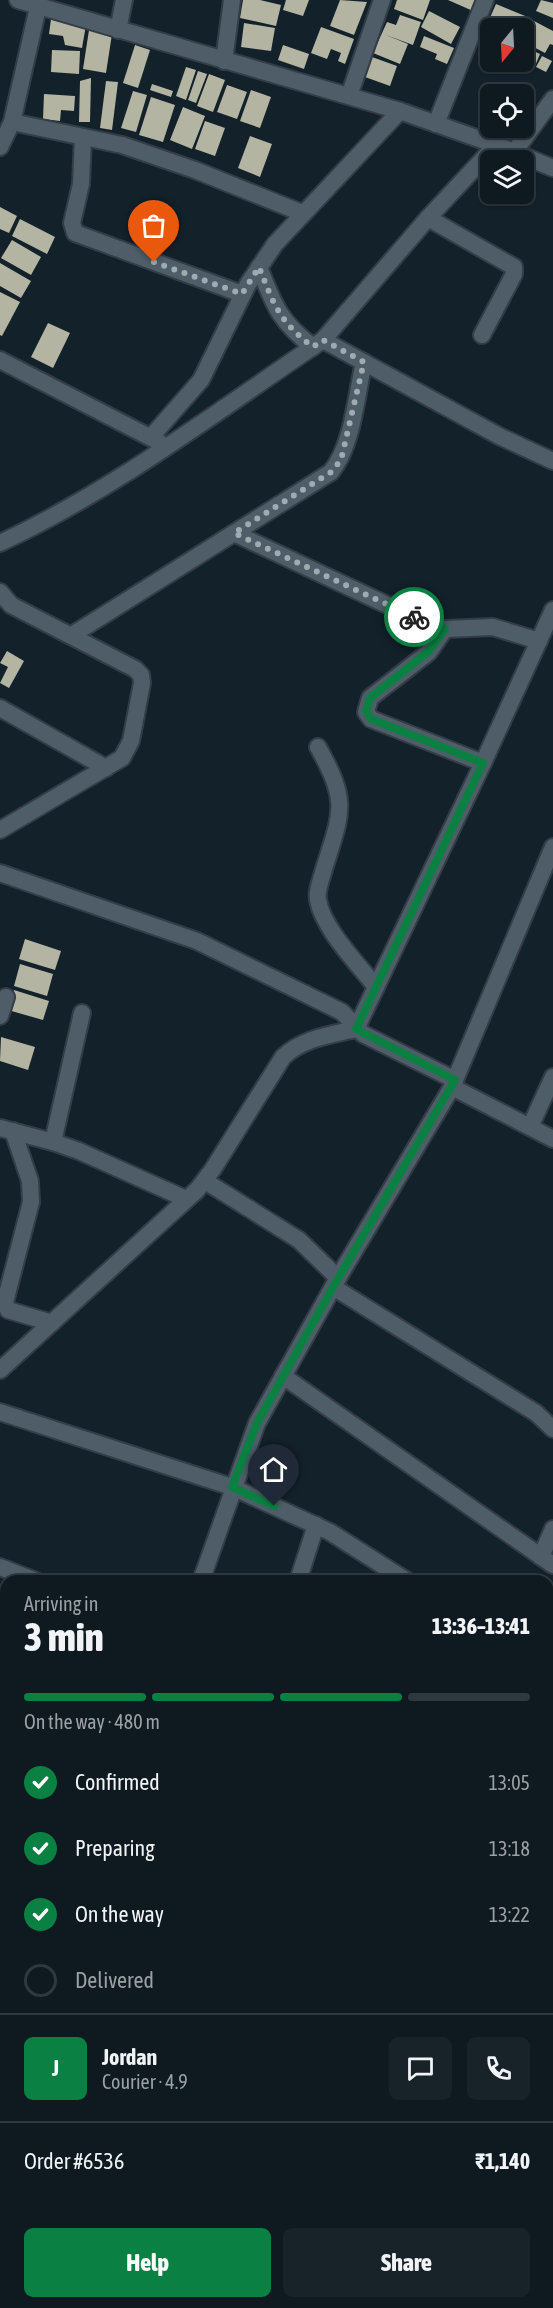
<!DOCTYPE html>
<html lang="en">
<head>
<meta charset="utf-8">
<style>
	body { margin:0; font-family:"Asap Condensed",sans-serif; background:#172229; color:#f1f3f6; height:100vh; display:flex; flex-direction:column; font-size:22px; white-space:nowrap }
	* { box-sizing:border-box; margin:0 }
	p { font-size:20px; color:#9ba0a5 }
	.icon { flex:none; width:33px; height:33px; fill:none; stroke:currentColor; stroke-width:2; stroke-linecap:round; stroke-linejoin:round }
	.map { position:relative; flex:1; overflow:hidden }
	.side { position:absolute; left:0px; top:1575px; width:554px; height:734px; display:flex; flex-direction:column; background:#0e1920; border-radius:18px 18px 0 0; box-shadow:0 2px 4px #0004,0 0 0 2px #2e383e }
	.side>* { flex:none }
	.needle { width:39px; rotate:198deg }
	.tools { position:absolute; left:480px; top:18px; display:grid; gap:12px }
	.tools a { display:grid; place-items:center; width:54px; height:54px; border-radius:9px; background:#0e1920; box-shadow:0 2px 4px #0004,0 0 0 2px #2e383e; font-size:30px }
	.pin { position:absolute; display:grid; place-items:center; width:51px; height:51px; color:#fff; margin:-62px -26px; border-radius:50% 50% 50% 0; rotate:-45deg; box-shadow:0 0 6px #0007 }
	.pin .icon { rotate:45deg }
	.courier { position:absolute; display:grid; place-items:center; width:60px; height:60px; margin:-30px; border:4px solid #0b8043; border-radius:50%; background:#fff; color:#222; box-shadow:0 2px 8px #0007 }
	.headline em { font-style:normal; font-weight:800 }
	.headline div { display:flex; flex-direction:column-reverse }
	.headline { display:flex; align-items:center; justify-content:space-between; height:102px; padding:0 24px }
	h1 { font-size:39px; font-weight:800; line-height:45px }
	.bar { display:grid; grid-template-columns:repeat(4,1fr); gap:9px 6px; align-content:center; height:72px; padding:0 24px }
	.bar i { height:8px; border-radius:4px; background:#2e383e }
	.bar .on { background:#0b8043 }
	.bar p { grid-column:span 4 }
	.line { display:flex; align-items:center; gap:15px; padding:0 24px; border-top:2px solid #2e383e }
	.line div { flex:1 }
	.round { display:grid; place-items:center; flex:none; width:63px; height:63px; border-radius:9px; background:#172229 }
	ol { padding:0 24px; list-style:none }
	li { display:flex; align-items:center; gap:18px; height:66px }
	li p { margin-inline-start:auto }
	li .icon { padding:6px; border-radius:50%; background:#0b8043; color:#fff; stroke-width:4 }
	li:last-child { color:#9ba0a5 }
	li i { width:33px; height:33px; border:3px solid #2e383e; border-radius:50% }
	.action { display:flex; gap:12px; margin-top:auto; padding:12px 24px }
	.action a { flex:1; height:69px; border-radius:9px; background:#0b8043; color:#fff; font-size:24px; font-weight:800; line-height:69px; text-align:center }
	.action a+a { background:#172229; color:#f1f3f6 }
	.map>svg:first-child { display:block }
</style>
</head>
<body>
<div class="map">
<svg width="553" height="2308" viewBox="0 0 553 2308">
	<rect width="100%" height="100%" fill="#13212a"/>
	<g fill="#b3b4a1">
		<path d="M243,0h17l21,5 -5,21 -36,-8z"/>
		<path d="M286,0h23l-6,16 -20,-6z"/>
		<path d="M340,0l27,2 -13,33 -24,-9z"/>
		<path d="M397,0h33l-7,20 -29,-11z"/>
		<path d="M448,0h30l-5,11z"/>
		<path d="M541,0l12,3v15l-17,-7z"/>
		<path d="M496,4l34,14 -6,15v-5h-34v14l-9,-4z"/>
		<path d="M429,11l31,16 -9,17 -30,-17z"/>
		<path d="M400,15l21,7 -8,23 -27,-10 22,9 -8,20 -27,-11 14,-31 9,3z"/>
		<path d="M51,19l35,6 -4,23 -17,-3 -2,-9 -14,-2z"/>
		<path d="M534,21l19,10v14l-3,-1 -5,9 -21,-11z"/>
		<path d="M244,23l31,5 -4,23 -30,-4z"/>
		<path d="M321,27l33,12 -9,25 -7,-3 3,-8 -10,-4 -4,10 -16,-6z"/>
		<path d="M89,30l23,4 -6,39 -23,-4z"/>
		<path d="M424,36l30,12 -7,16 -12,-5 2,-5 -17,-7z"/>
		<path d="M487,44l3,1v15l-8,-3z"/>
		<path d="M135,45l15,5 -12,38 -15,-5z"/>
		<path d="M283,45l26,9 -5,15 -26,-9z"/>
		<path d="M527,48l13,6 -5,12 -11,-6z"/>
		<path d="M52,50l28,1 -1,23 -28,-2z"/>
		<path d="M542,56l10,5 -6,11 -10,-5z"/>
		<path d="M372,57l25,9 -7,20 -25,-9z"/>
		<path d="M186,67l10,3 -10,30 -10,-4z"/>
		<path d="M198,71l9,3 -11,29 -8,-3z"/>
		<path d="M209,74l16,6 -12,32 -16,-6z"/>
		<path d="M91,78l-1,44h-11l1,-41z"/>
		<path d="M106,81l12,1 -6,48 -12,-2z"/>
		<path d="M152,84l21,7 -2,6 -21,-7z"/>
		<path d="M227,85l20,7 -10,27 -20,-7z"/>
		<path d="M251,90l20,7 -11,31 -20,-7z"/>
		<path d="M133,91l14,4 -11,37 -15,-4z"/>
		<path d="M44,94l31,2 -1,15 -13,-1 -1,11 -17,-2z"/>
		<path d="M151,97l24,8 -12,37 -24,-7z"/>
		<path d="M183,107l22,9 -13,33 -22,-9z"/>
		<path d="M205,121l20,7 -10,28 -20,-7z"/>
		<path d="M250,136l22,8 -12,33 -22,-9z"/>
		<path d="M0,207l17,9 -8,17 -9,-4z"/>
		<path d="M20,219l35,18 -8,17 -35,-18z"/>
		<path d="M12,240l29,17 -10,18 -30,-17z"/>
		<path d="M0,263l31,18 -10,17 -21,-12z"/>
		<path d="M0,292l20,10 -18,34 -2,-1z"/>
		<path d="M48,323l22,10 -17,35 -22,-11z"/>
		<path d="M7,651l17,10 -15,27 -9,-5 8,-16 -8,-4z"/>
		<path d="M25,939l36,12 -6,19 -36,-11z"/>
		<path d="M20,964l33,10 -6,22 -33,-10z"/>
		<path d="M14,990l35,11 -6,19 -35,-10z"/>
		<path d="M1,1037l34,10 -7,23 -28,-9z"/>
	</g>
	<g fill="none" stroke-linecap="round" stroke-linejoin="round">
		<g stroke="#343d46" stroke-width="20">
			<g id="minor">
				<path d="M18,0l382,111 96,34 -68,73 -105,122 176,96 54,25"/>
				<path d="M118,30l6,-30"/>
				<path d="M224,61l8,-61"/>
				<path d="M349,96l33,-96"/>
				<path d="M12,122l110,23 73,25 107,43"/>
				<path d="M436,124l49,-124"/>
				<path d="M83,137l-2,47 -9,39 3,10 167,61"/>
				<path d="M0,147l12,-25 26,-115"/>
				<path d="M504,148l49,20"/>
				<path d="M514,152l39,-53"/>
				<path d="M428,218l86,49v7l-32,61"/>
				<path d="M259,267c15,38 20,54 54,80"/>
				<path d="M0,360l159,82"/>
				<path d="M151,437l50,-57 47,-96 27,-40 125,-133"/>
				<path d="M234,533l200,94 11,2 48,-2 46,14"/>
				<path d="M0,543c116,-54 217,-132 323,-203"/>
				<path d="M0,592l11,13 124,64 6,6 1,8 -11,58 -9,17 -122,72"/>
				<path d="M445,629l-16,23 -59,46 -4,14 5,7 112,44"/>
				<path d="M72,635l259,-163c22,-27 25,-76 33,-110"/>
				<path d="M0,708l106,60"/>
				<path d="M318,747c31,56 24,64 6,122 -2,9 -8,21 -6,31 5,29 40,64 58,87"/>
				<path d="M0,873l197,68 145,71 21,22 92,46"/>
				<path d="M0,1016l6,-19"/>
				<path d="M452,1087l101,52"/>
				<path d="M530,1127l23,-50"/>
				<path d="M0,1128l53,14 26,9 107,48"/>
				<path d="M13,1131l17,50 1,21 -26,100 3,8 44,13"/>
				<path d="M53,1142l29,-129"/>
				<path d="M205,1181l94,59 39,38"/>
				<path d="M333,1287l203,126 17,16"/>
				<path d="M0,1370l197,-180 16,-21 70,-112c20,-19 47,-22 73,-28l127,-266 70,-153"/>
				<path d="M283,1376l270,189"/>
				<path d="M0,1412l232,75 98,45 77,49"/>
				<path d="M541,1557l12,-28"/>
				<path d="M0,1567l36,14"/>
				<path d="M201,1581l56,-158 81,-145 114,-191 101,-240"/>
				<path d="M298,1581l18,-56"/>
				<path d="M548,1678l5,4"/>
			</g>
		</g>
		<use href="#minor" stroke="#4e5d68" stroke-width="16"/>
	</g>
	<g fill="none" stroke-linecap="round" stroke-linejoin="round">
		<path stroke="#9faab1" stroke-width="6" stroke-dasharray="0 10.8" d="M154,262l88,32 17,-27c15,38 20,54 54,80l10,-7 41,22 -23,98 -10,12 -97,61 180,84"/>
		<path stroke="#0b8043" stroke-width="8" d="M274,1506l-42,-19 25,-64 76,-136 122,-207 -99,-51 127,-266 -112,-44 -5,-8 4,-13 59,-47 16,-22 -31,-12"/>
	</g>
</svg>
<div class="tools">
<a><svg class="needle" viewBox="-14 -14 28 28"><path d="M0-13l5 13h-10z" fill="#e53935"/><path d="M0 13l5-13h-10z" fill="#9ba0a5"/></svg></a>
<a><svg class="icon" aria-label="locate" viewBox="0 0 24 24"><circle cx="12" cy="12" r="6"/><path d="M12 2v4M12 18v4M2 12h4M18 12h4"/></svg></a>
<a><svg class="icon" aria-label="layers" viewBox="0 0 24 24"><path d="M12 4l9 5-9 5-9-5zM3 14l9 5 9-5"/></svg></a>
</div>
<div class="pin" style="left:154px;top:262px;background:#ea580c"><svg class="icon" aria-label="bag" viewBox="0 0 24 24"><path d="M5 8h14l-1 12H6zM9 8a3 3 0 0 1 6 0"/></svg></div>
<div class="pin" style="left:274px;top:1506px;background:#1f2937"><svg class="icon" aria-label="home" viewBox="0 0 24 24"><path d="M3 11l9-7 9 7M6 9v11h12V9"/></svg></div>
<div class="courier" style="left:414px;top:617px"><svg class="icon" aria-label="bike" viewBox="0 0 24 24"><circle cx="6" cy="16" r="4"/><circle cx="18" cy="16" r="4"/><path d="M6 16l4-8h5l3 8M10 8l3 8H6M13 5h3"/></svg></div>
<section class="side">
<div class="headline"><div><h1>3 min</h1><p>Arriving in</p></div><em>13:36–13:41</em></div>
<div class="bar"><i class="on"></i><i class="on"></i><i class="on"></i><i></i><p>On the way · 480 m</p></div>
<ol>
<li><svg class="icon" aria-label="check" viewBox="0 0 24 24"><path d="M5 12l5 5 9-10"/></svg>Confirmed<p>13:05</p></li>
<li><svg class="icon" aria-label="check" viewBox="0 0 24 24"><path d="M5 12l5 5 9-10"/></svg>Preparing<p>13:18</p></li>
<li><svg class="icon" aria-label="check" viewBox="0 0 24 24"><path d="M5 12l5 5 9-10"/></svg>On the way<p>13:22</p></li>
<li><i></i>Delivered</li>
</ol>
<div class="line" style="height:108px"><b class="round" style="background:#0b8043;color:#fff">J</b><div><b>Jordan</b><p>Courier · 4.9</p></div><a class="round"><svg class="icon" aria-label="chat" viewBox="0 0 24 24"><path d="M4 5h16v11H9l-5 4z"/></svg></a><a class="round"><svg class="icon" aria-label="phone" viewBox="0 0 24 24"><path d="M5 4h4l2 5-3 2q2 4 5 5l2-3 5 2v4C11 20 4 13 5 4z"/></svg></a></div>
<div class="line" style="height:78px"><div>Order #6536</div><b>₹1,140</b></div>
<div class="action"><a>Help</a><a>Share</a></div>
</section>
</div>
</body>
</html>
